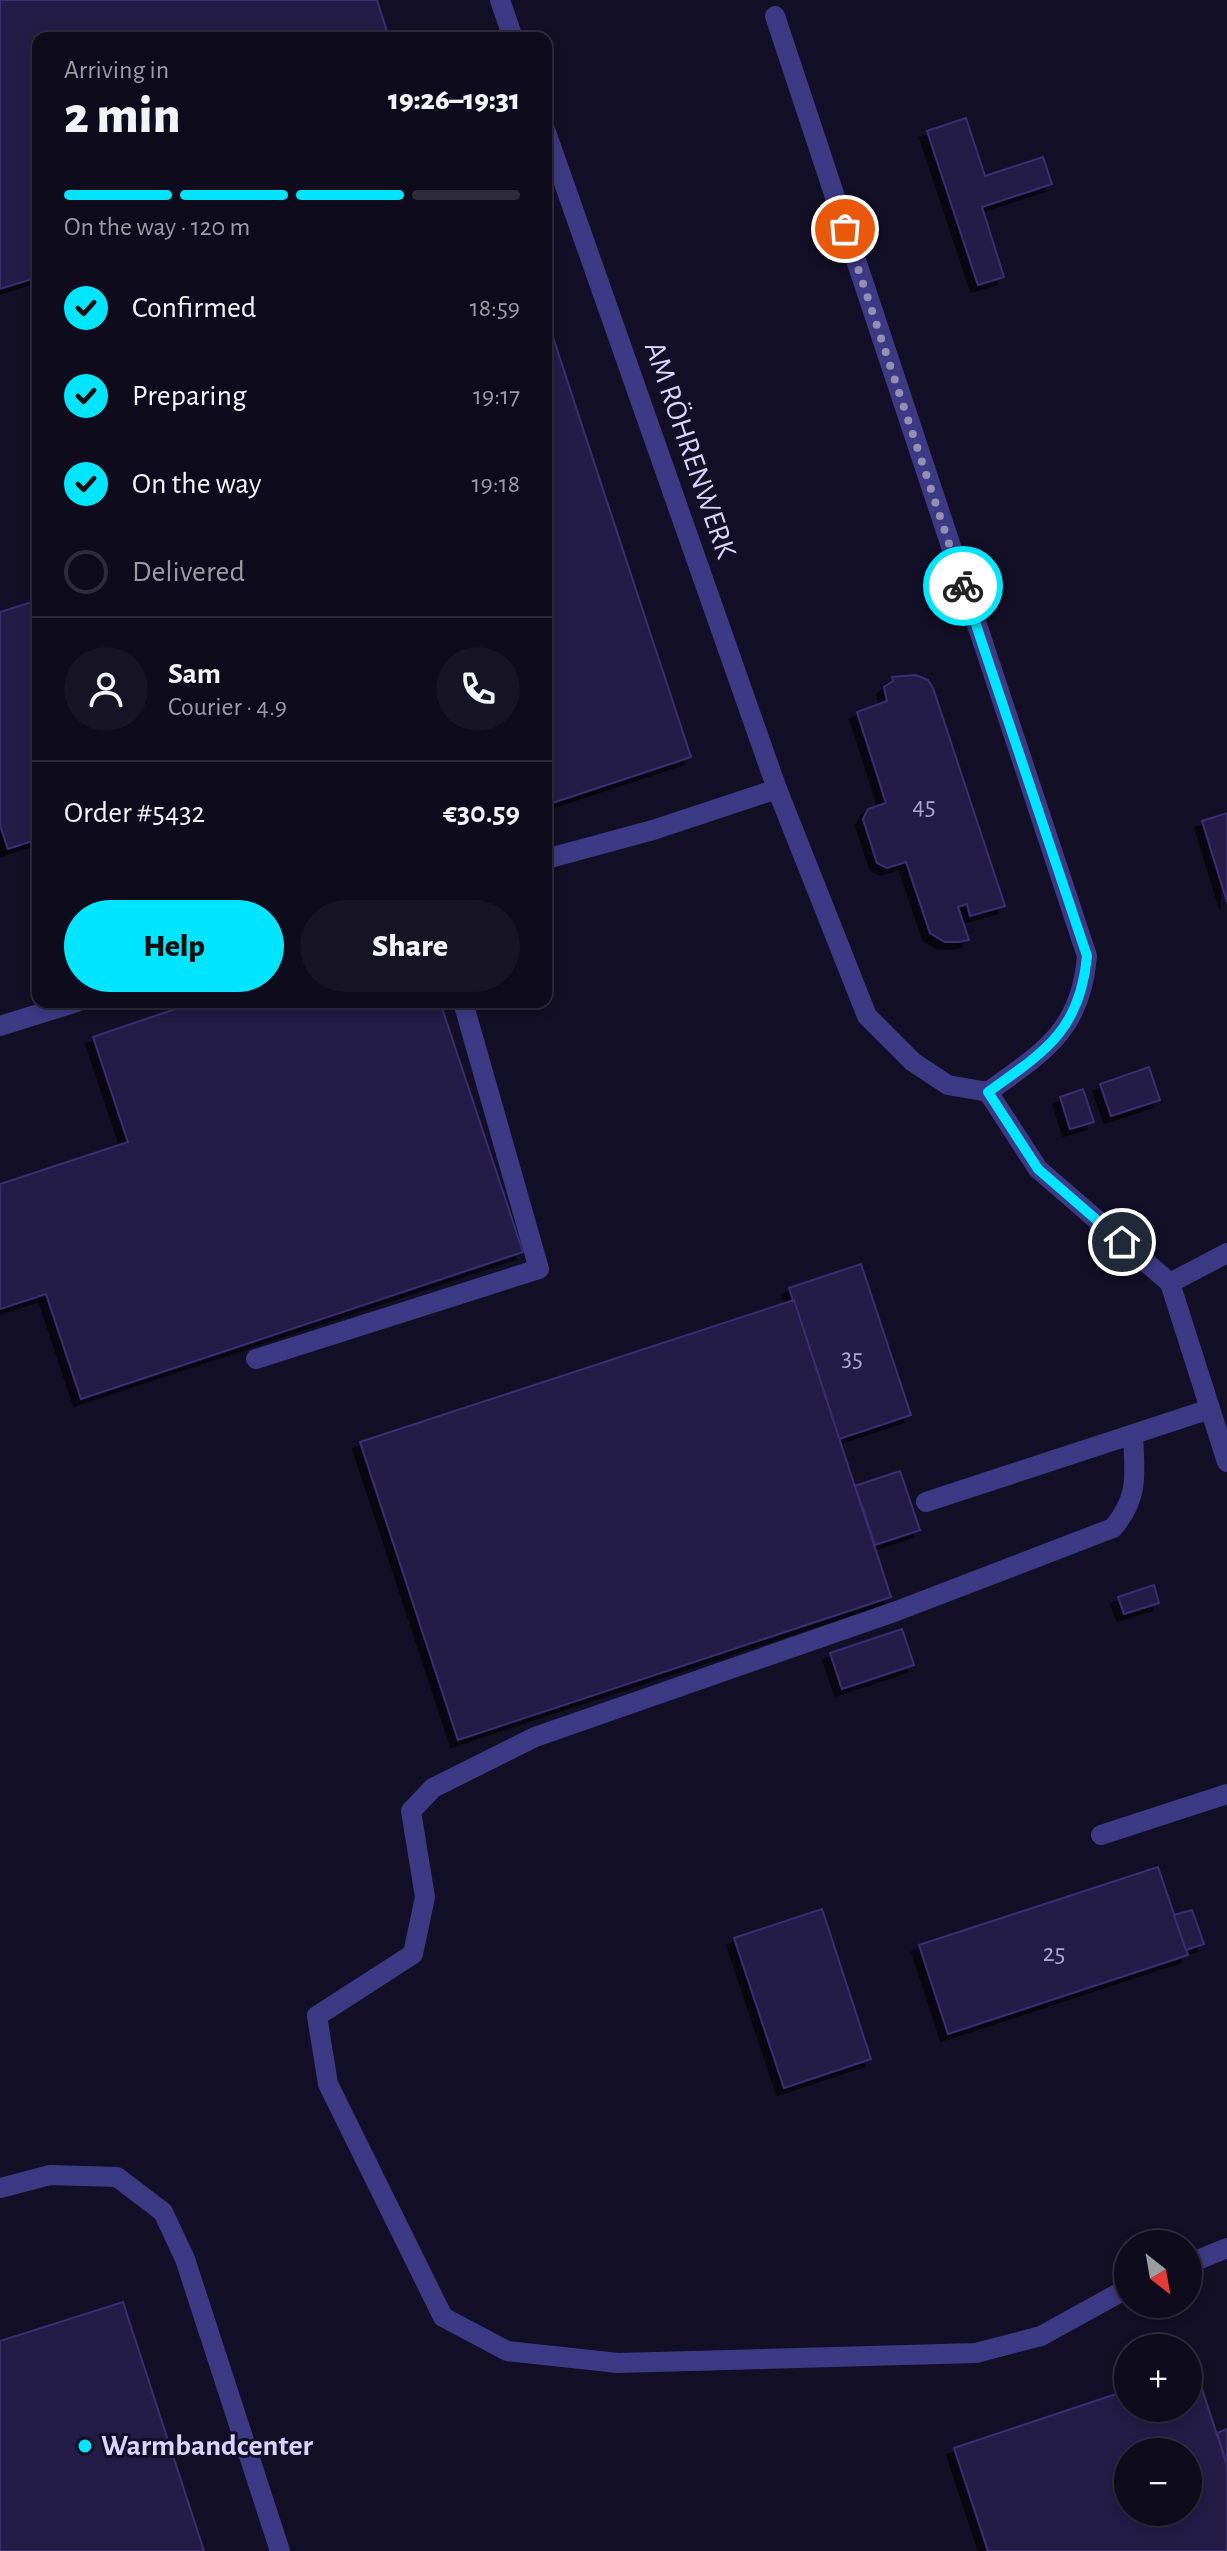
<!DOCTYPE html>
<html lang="en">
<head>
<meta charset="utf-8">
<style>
	body { margin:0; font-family:"Alegreya Sans",sans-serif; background:#171425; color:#f1f3f6; height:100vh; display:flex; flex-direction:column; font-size:30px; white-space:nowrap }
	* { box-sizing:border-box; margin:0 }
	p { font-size:26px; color:#9b9ba3 }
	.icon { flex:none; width:44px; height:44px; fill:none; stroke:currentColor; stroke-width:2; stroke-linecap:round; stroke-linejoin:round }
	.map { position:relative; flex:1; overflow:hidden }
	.panel { position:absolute; left:32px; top:32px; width:520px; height:976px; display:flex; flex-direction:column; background:#0e0b1c; border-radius:16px; box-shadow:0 4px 12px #0003,0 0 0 2px #2e2b3b }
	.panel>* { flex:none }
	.needle { width:52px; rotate:149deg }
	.tools { position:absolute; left:1114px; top:2230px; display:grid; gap:16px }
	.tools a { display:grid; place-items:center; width:88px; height:88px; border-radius:50%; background:#0e0b1c; box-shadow:0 4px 12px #0003,0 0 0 2px #2e2b3b; font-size:40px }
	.pin { position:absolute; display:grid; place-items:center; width:68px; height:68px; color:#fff; margin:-34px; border:4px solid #fff; border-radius:50%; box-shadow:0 2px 8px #0007 }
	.courier { position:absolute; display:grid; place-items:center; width:80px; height:80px; margin:-40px; border:6px solid #00e5ff; border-radius:50%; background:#fff; color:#222; box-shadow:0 2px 10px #0007 }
	.overview em { font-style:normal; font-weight:800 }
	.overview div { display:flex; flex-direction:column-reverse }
	.overview { display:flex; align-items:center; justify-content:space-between; height:136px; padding:0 32px }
	h1 { font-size:52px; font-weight:800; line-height:60px }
	.bar { display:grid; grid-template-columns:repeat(4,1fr); gap:12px 8px; align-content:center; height:96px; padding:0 32px }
	.bar i { height:10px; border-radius:6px; background:#2e2b3b }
	.bar .on { background:#00e5ff }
	.bar p { grid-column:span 4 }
	.line { display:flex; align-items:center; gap:20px; padding:0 32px; border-top:2px solid #2e2b3b }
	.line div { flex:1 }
	.round { display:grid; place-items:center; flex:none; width:84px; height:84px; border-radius:42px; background:#171425 }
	ol { padding:0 32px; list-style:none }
	li { display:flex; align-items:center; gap:24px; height:88px }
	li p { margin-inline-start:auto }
	li .icon { padding:8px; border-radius:50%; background:#00e5ff; color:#111; stroke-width:4 }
	li:last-child { color:#9b9ba3 }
	li i { width:44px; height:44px; border:4px solid #2e2b3b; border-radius:50% }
	.cta { display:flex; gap:16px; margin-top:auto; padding:16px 32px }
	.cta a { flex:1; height:92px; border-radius:48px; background:#00e5ff; color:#111; font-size:32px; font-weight:800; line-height:92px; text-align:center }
	.cta a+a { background:#171425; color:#f1f3f6 }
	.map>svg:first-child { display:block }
</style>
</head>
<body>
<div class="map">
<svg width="1227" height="2551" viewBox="0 0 1227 2551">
	<defs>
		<filter id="shadow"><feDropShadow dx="-7" dy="7" stdDeviation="0" flood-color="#0009"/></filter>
	</defs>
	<rect width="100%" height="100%" fill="#130f26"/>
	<g fill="#241b47" stroke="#3b2d73" stroke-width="2" fill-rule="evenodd" filter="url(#shadow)">
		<path d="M0,0h377l12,38h-351v239l-38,12z"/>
		<path d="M966,118l19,58 58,-19 9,27 -70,23 22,70 -26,8 -51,-154z"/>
		<path d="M546,316l145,441 -145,48z"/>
		<path d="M38,600v239l-30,10 -8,-24v-213z"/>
		<path d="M916,675l12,5 5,8 72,218 -35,10 -3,-12 -9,3 11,33 -11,2h-13l-15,-9 -24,-71 -19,6 -10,-5 -14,-44 5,-10 18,-6 -29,-91 30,-11 -3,-14 9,-6 -1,-4z"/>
		<path d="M1227,813v89l-25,-81z"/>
		<path d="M196,1002h244l83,250 -442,147 -35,-105 -46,15v-125l128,-42 -35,-105z"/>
		<path d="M1149,1067l11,33 -49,16 -11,-32z"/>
		<path d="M1083,1089l11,33 -24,7 -10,-32z"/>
		<path d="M861,1264l50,151 -72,24 -50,-151z"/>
		<path d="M794,1300l97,297 -433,143 -98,-298z"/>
		<path d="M900,1471l20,59 -45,15 -20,-59z"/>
		<path d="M1154,1585l5,18 -35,11 -6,-17z"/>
		<path d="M902,1629l12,36 -72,24 -12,-36z"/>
		<path d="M1158,1867l30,88 -240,79 -29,-89z"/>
		<path d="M822,1909l49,150 -87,29 -50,-150z"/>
		<path d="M1192,1910l12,34 -18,6 -12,-35z"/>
		<path d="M123,2302l81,249h-204v-210z"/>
		<path d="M1195,2368l32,97v86h-239l-34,-103 174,-58v18h60v-38zM1128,2452h60v60h-60z"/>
		<path d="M1227,2429v36l-10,-32z"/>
	</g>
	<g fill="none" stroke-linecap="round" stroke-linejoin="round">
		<g stroke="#3d3a85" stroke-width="20">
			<path d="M500,0l13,38"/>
			<path d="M775,16l312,940c-6,74 -42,95 -99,136"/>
			<path d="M546,132l231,657 90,227 46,46 35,23 40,7 50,77 132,114 57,179"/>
			<path d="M546,859l107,-29 124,-41"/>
			<path d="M0,1026l77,-24"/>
			<path d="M1170,1283l57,-30"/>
			<path d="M256,1359l283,-90 -76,-267"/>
			<path d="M926,1502l284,-93"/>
			<path d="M1101,1835l126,-41"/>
			<path d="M0,2188l50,-13 67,2 46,35 22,47 95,292"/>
			<path d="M1188,2264l39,-16"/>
			<path d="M1128,2288l-87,48 -65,17 -358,10 -111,-12 -64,-34 -115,-233 -11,-68 96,-62 12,-57 -14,-86 22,-23 102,-51 359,-125 219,-84c26,-31 22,-53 20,-92"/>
		</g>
	</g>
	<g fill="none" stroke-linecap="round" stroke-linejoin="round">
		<path stroke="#948fb3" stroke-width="8" stroke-dasharray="0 14.4" d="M845,229l118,357"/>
		<path stroke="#00e5ff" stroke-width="10" d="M963,586l124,370c-7,74 -41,95 -99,136l50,77 84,73"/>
	</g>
	<circle fill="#00e5ff" stroke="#130f26" stroke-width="3" cx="85" cy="2446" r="8"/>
	<g text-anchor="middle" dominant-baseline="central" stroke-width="6" stroke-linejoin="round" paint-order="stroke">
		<g font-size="26" fill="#aca6d1">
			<text x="924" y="806">45</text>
			<text x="852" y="1358">35</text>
			<text x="1054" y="1953">25</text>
		</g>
		<g font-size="30" fill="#d9d4ff" stroke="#130f26">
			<text transform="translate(690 450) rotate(71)">AM RÖHRENWERK</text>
		</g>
		<g font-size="30" font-weight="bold" fill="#d9d4ff" stroke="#130f26" text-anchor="start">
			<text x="101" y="2446">Warmbandcenter</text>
		</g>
	</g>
</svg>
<div class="tools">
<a><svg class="needle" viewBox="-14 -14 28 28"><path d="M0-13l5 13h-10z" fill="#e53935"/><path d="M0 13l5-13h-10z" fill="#9b9ba3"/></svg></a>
<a>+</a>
<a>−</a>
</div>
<div class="pin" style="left:845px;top:229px;background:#ea580c"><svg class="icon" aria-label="bag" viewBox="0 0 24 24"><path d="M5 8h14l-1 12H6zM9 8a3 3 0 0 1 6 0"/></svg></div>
<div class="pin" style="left:1122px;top:1242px;background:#1f2937"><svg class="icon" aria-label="home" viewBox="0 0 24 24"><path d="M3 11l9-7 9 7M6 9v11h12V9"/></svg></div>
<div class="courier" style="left:963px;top:586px"><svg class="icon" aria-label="bike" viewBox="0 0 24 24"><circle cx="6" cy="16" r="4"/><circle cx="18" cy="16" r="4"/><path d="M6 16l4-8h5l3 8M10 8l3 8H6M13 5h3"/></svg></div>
<section class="panel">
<div class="overview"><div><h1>2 min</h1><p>Arriving in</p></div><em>19:26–19:31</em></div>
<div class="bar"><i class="on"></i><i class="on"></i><i class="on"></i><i></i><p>On the way · 120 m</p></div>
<ol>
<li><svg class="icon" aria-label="check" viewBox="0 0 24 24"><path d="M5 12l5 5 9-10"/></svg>Confirmed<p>18:59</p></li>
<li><svg class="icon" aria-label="check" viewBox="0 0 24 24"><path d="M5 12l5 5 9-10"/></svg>Preparing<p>19:17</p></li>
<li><svg class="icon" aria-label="check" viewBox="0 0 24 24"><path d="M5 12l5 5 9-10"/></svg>On the way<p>19:18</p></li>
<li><i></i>Delivered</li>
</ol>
<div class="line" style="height:144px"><a class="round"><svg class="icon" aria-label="person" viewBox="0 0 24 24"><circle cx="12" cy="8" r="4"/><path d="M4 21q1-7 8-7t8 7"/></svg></a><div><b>Sam</b><p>Courier · 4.9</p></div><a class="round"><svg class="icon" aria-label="phone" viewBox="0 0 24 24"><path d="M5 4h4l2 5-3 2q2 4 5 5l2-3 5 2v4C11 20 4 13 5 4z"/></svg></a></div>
<div class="line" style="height:104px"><div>Order #5432</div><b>€30.59</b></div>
<div class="cta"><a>Help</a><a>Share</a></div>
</section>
</div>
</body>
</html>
